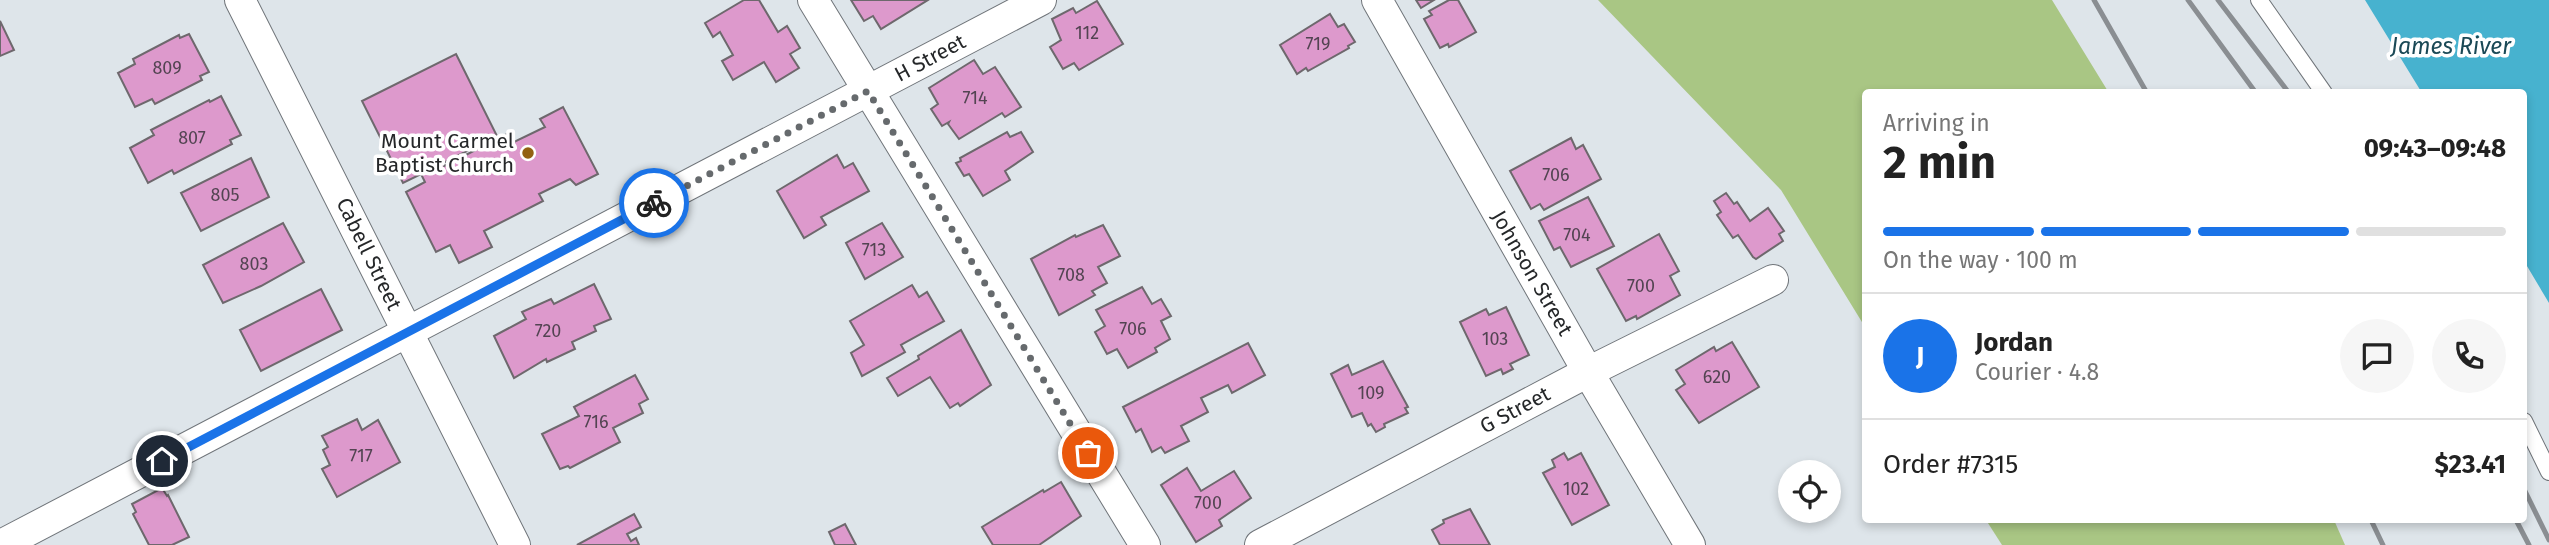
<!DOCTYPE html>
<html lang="en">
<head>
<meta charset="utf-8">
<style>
	body { margin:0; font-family:"Fira Sans",sans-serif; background:#f6f6f6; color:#222; height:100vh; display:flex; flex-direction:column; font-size:26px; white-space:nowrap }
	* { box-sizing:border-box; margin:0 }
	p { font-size:23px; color:#767676 }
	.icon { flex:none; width:38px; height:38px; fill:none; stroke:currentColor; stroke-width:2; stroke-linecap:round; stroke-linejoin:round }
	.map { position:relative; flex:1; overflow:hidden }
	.sheet { position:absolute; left:1862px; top:89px; width:665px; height:434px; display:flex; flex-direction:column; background:#fff; border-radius:7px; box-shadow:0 4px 10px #0003 }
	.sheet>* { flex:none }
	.tools { position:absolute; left:1778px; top:460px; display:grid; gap:14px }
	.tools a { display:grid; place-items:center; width:63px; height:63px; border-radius:50%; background:#fff; box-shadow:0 4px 10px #0003; font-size:35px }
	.pin { position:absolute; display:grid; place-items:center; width:60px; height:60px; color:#fff; margin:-30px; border:4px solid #fff; border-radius:50%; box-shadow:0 2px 7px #0007 }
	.courier { position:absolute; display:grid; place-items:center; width:70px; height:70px; margin:-35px; border:5px solid #1a73e8; border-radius:50%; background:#fff; color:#222; box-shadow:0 2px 9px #0007 }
	.overview em { font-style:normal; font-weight:700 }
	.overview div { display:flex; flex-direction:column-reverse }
	.overview { display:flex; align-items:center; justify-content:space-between; height:119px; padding:0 21px }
	h1 { font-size:46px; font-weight:700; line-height:52px }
	.bar { display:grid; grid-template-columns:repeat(4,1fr); gap:10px 7px; align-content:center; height:84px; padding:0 21px }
	.bar i { height:9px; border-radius:5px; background:#e0e0e0 }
	.bar .active { background:#1a73e8 }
	.bar p { grid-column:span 4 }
	.line { display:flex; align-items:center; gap:18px; padding:0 21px; border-top:2px solid #e0e0e0 }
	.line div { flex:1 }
	.round { display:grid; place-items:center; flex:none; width:74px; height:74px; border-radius:37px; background:#f6f6f6 }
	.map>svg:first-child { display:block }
</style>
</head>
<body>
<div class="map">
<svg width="2549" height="545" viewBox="0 0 2549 545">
	<rect width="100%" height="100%" fill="#dee5ea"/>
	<g fill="#a9c684">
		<path d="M1598,0h454l57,93h-243l-1,234 -84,-137z"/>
		<path d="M1986,520h348l11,25h-343z"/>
	</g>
	<path fill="#47b2cf" d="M2365,0h184v303l-25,-42v-168h-102z"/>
	<g fill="#d9c" stroke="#6e686d" stroke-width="2">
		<path d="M744,0h15l19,32 9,-6 13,22 -10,6 9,14 -23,14 -12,-20 -31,18 -11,-19 11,-6 -13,-23 -7,5 -8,-14z"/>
		<path d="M851,0h77l-47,29 -8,-13 -9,5z"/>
		<path d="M1416,0h18l-13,8z"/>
		<path d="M1449,0h9l18,32 -27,15 -1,-3 -8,4 -16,-29 8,-4 -3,-4z"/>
		<path d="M1097,1l26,43 -44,26 -5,-7 -11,6 -13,-22 11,-7 -9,-21 21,-11 3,5z"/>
		<path d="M1330,14l8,13 6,-3 11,18 -7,4 1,2 -41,23 -2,-3 -9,6 -17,-29z"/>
		<path d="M0,21l14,29 -14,6z"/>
		<path d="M189,34l20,38 -9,4 2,4 -47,24 -3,-5 -17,8 -17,-34 17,-9 -2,-5 46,-24 1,3z"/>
		<path d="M456,54l41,82 -54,27 1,3 63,-32 5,9 33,-16 -5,-8 23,-12 35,67 -22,11 -6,-6 -31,15 4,7 -59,30 8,16 -33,16 -9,-18 -14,7 -30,-60 19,-10 -4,-8 -18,9 -41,-82z"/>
		<path d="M974,60l9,14 12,-7 26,40 -16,10 -3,-4 -43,26 -11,-15 1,-2 -7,4 -11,-17 7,-5 -9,-16z"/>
		<path d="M221,96l20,39 -11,5 2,4 -58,30 -2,-4 -24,13 -18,-35 24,-13 -3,-5 58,-30 1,2z"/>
		<path d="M1007,132l3,5 11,-5 12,20 -28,19 5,9 -27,16 -14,-22 -5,2 -8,-13 5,-2 -1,-3z"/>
		<path d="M1571,138l5,11 7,-4 18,34 -57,31 -4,-6 -9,5 -21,-38z"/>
		<path d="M837,155l7,13 9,-5 16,28 -48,26 5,8 -22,13 -27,-47z"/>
		<path d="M251,158l18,39 -68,34 -20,-38z"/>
		<path d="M1726,193l8,11 3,-2 13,19 18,-13 16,23 -5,3 4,7 -27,18 -3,-2 -15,-22 -5,3 -16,-23 4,-3 -7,-11z"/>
		<path d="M1588,197l26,49 -43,21 -11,-20 -6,3 -15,-29z"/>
		<path d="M283,223l21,39 -43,24 -38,17 -20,-38z"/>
		<path d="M882,223l21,34 -38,22 -19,-36z"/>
		<path d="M1103,225l17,31 -22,11 9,16 -15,8 3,4 -36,20 -28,-56 44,-24 1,2z"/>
		<path d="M1659,234l20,37 -9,5 10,19 -43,24 -1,-3 -10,5 -29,-52z"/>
		<path d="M594,284l17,35 -17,7 2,5 -24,11 3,7 -28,13 -1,-3 -32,19 -20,-42 32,-17 -4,-7 29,-13 3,5z"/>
		<path d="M912,285l7,12 8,-5 17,29 -43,24 4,7 -43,24 -11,-23 13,-8 -14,-24z"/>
		<path d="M1142,287l10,17 9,-5 10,17 -10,5 9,18 -15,9 2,4 -29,16 -11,-19 -10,5 -12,-22 10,-6 -9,-16z"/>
		<path d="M321,289l21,41 -81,41 -21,-41z"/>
		<path d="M1506,307l23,48 -19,9 3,5 -10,5 -2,-5 -15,7 -26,-54 26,-13 3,6z"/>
		<path d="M961,330l30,55 -31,21 -2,-3 -8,5 -20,-31 -32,19 -11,-18 32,-19 -1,-3z"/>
		<path d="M1732,342l27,45 -60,36 -23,-33 9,-6 -9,-14 38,-23 2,4z"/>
		<path d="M1248,343l17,32 -33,18 -4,-8 -27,13 7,14 -27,14 8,15 -24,12 -4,-6 -9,5 -11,-23 -5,3 -13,-25z"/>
		<path d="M1383,361l25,46 -3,1 3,5 -24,11 1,3 -9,5 -5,-8 -3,2 -6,-13 -10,4 -21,-43 17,-9 4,10z"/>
		<path d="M635,375l13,24 -9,5 4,9 -30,15 7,14 -50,26 -2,-2 -8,3 -18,-35 37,-18 -5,-9z"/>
		<path d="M357,419l5,11 16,-10 22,42 -63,35 -15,-28 8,-4 -7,-15 5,-3 -6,-11z"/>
		<path d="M1564,453l4,7 13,-7 28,52 -37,20 -29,-52 12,-6 -3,-7z"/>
		<path d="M1187,468l14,23 33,-20 17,27 -32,22 3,6 -26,16 -35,-57z"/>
		<path d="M1061,482l20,34 -42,29h-46l-11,-18 61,-37 1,2z"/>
		<path d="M162,488l5,8 1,-1 21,42 -17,8h-23l-16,-31 3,-2 -4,-8z"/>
		<path d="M1470,509l20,36h-50l-8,-15 12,-7 -1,-3z"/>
		<path d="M634,514l7,13 -14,7 4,7 5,-3 3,7h-62z"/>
		<path d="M845,524l11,21h-21l-6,-13z"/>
	</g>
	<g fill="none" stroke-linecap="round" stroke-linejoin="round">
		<g stroke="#70757a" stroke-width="18">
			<g id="service">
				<path d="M2259,0l65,93"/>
				<path d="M2524,421l25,51"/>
			</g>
		</g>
		<g stroke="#70757a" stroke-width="32">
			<g id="minor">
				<path d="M240,0l275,545"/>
				<path d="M813,0l332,545"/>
				<path d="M1377,0l211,372 102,173"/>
				<path d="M1,545l1040,-545"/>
				<path d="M1260,545l328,-173 185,-92"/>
			</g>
		</g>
		<use href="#service" stroke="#fff" stroke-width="16"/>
		<use href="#minor" stroke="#fff" stroke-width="30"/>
		<g stroke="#8a8e92" stroke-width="5">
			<path d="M2094,0l53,93"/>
			<path d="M2188,0l68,93"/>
			<path d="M2218,0l71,93"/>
			<path d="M2524,489l25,51"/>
			<path d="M2371,520l12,25"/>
			<path d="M2516,520l13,25"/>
		</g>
	</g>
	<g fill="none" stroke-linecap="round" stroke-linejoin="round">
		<path stroke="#666a6d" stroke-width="7" stroke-dasharray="0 12.6" d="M654,203l214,-112 220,362"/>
		<path stroke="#1a73e8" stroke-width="9" d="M162,461l492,-258"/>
	</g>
	<circle fill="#926111" stroke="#fff" stroke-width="2.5" cx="528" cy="153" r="7"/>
	<g text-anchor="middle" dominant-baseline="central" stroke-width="7" stroke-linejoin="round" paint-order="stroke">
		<g font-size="18" fill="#534452">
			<text x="1087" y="33">112</text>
			<text x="1318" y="44">719</text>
			<text x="167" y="68">809</text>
			<text x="975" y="98">714</text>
			<text x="192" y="138">807</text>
			<text x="1556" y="175">706</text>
			<text x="225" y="195">805</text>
			<text x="1577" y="235">704</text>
			<text x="874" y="250">713</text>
			<text x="254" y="264">803</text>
			<text x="1071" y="275">708</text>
			<text x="1641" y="286">700</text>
			<text x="1133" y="329">706</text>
			<text x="548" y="331">720</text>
			<text x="1495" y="339">103</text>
			<text x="1717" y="377">620</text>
			<text x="1371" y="393">109</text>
			<text x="596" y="422">716</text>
			<text x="361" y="456">717</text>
			<text x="1576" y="489">102</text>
			<text x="1208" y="503">700</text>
		</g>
		<g font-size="21" fill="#252729" stroke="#fff">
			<text transform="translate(930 58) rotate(-28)">H Street</text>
			<text transform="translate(369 254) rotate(64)">Cabell Street</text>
			<text transform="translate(1532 273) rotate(60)">Johnson Street</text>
			<text transform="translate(1515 410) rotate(-28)">G Street</text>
		</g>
		<g font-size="21" fill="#252729" stroke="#fff" text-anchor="end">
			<text x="514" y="141">Mount Carmel<tspan x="514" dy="24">Baptist Church</tspan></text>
		</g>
		<g font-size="23" font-style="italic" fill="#1b4956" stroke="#fff">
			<text x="2451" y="46">James River</text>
		</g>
	</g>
</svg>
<div class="tools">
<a><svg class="icon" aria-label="locate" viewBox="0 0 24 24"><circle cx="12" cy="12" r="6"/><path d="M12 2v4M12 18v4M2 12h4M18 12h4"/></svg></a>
</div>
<div class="pin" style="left:1088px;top:453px;background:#ea580c"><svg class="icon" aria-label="bag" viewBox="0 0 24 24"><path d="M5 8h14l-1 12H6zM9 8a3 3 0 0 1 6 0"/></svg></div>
<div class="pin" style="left:162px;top:461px;background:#1f2937"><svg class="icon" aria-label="home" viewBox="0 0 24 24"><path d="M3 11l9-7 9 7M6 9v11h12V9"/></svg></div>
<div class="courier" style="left:654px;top:203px"><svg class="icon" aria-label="bike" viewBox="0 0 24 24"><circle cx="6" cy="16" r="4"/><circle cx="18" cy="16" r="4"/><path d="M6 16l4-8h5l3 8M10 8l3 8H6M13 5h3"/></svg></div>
<section class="sheet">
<div class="overview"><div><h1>2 min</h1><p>Arriving in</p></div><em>09:43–09:48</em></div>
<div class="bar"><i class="active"></i><i class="active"></i><i class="active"></i><i></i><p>On the way · 100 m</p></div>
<div class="line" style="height:126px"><b class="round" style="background:#1a73e8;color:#fff">J</b><div><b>Jordan</b><p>Courier · 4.8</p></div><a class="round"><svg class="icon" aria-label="chat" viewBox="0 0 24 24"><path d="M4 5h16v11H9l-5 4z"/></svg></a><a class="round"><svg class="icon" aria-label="phone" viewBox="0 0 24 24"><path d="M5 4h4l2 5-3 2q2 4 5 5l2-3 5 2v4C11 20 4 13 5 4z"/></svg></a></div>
<div class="line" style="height:91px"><div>Order #7315</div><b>$23.41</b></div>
</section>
</div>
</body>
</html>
